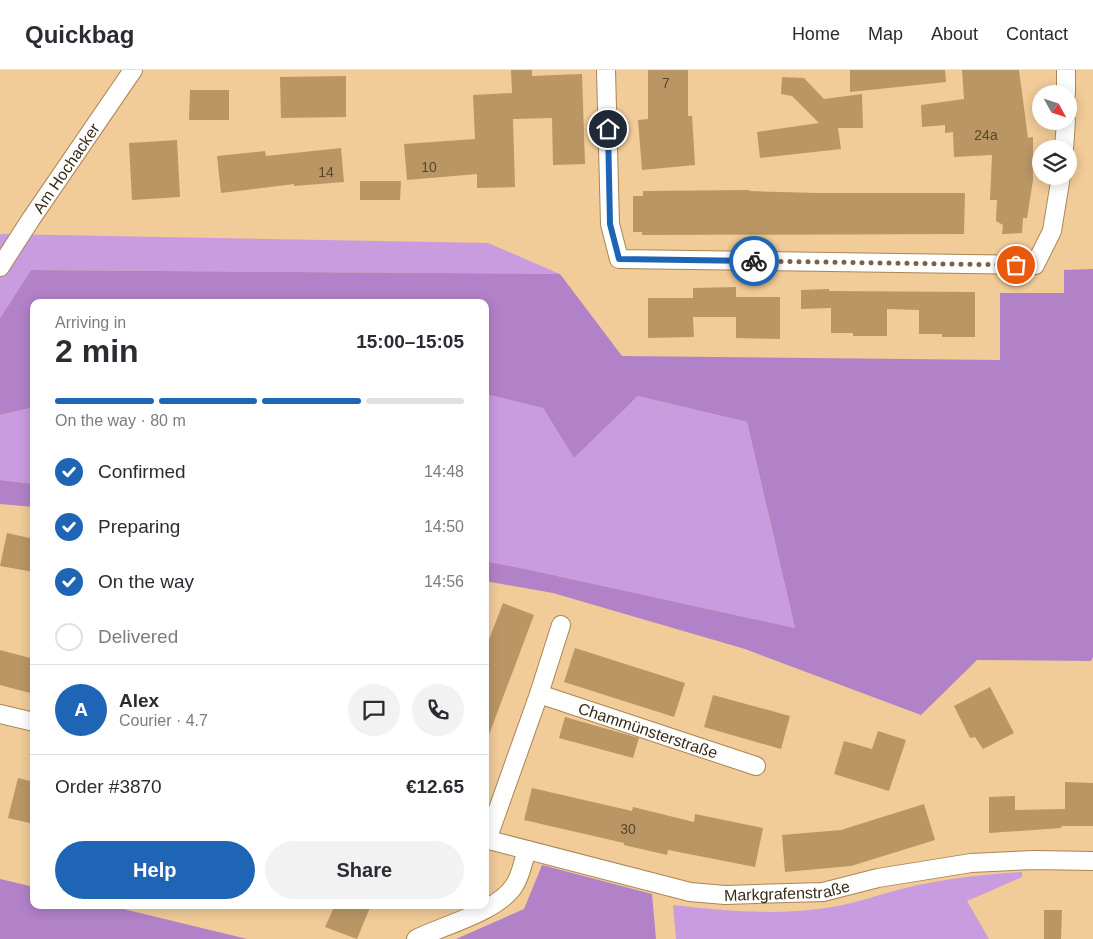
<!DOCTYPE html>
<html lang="en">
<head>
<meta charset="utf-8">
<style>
	body { margin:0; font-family:Helvetica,sans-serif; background:#f2f2f3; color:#2b2b33; height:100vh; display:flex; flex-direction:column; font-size:19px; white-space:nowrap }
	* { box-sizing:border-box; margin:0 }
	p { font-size:16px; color:#7c7c81 }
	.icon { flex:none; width:28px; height:28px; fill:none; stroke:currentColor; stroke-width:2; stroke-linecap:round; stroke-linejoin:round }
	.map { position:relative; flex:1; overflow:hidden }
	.sheet { position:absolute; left:30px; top:229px; width:459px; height:610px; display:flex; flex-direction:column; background:#fff; border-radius:10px; box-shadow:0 2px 12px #0003 }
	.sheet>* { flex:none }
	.needle { width:32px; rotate:130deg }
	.controls { position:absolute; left:1032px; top:15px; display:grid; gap:10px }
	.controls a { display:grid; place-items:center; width:45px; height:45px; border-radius:50%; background:#fff; box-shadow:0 2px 12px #0003; font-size:25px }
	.pin { position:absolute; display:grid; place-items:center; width:42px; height:42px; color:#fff; margin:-21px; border:2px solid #fff; border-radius:50%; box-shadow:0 1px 5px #0007 }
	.courier { position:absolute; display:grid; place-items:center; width:50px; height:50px; margin:-25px; border:4px solid #1f65b5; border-radius:50%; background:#fff; color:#222; box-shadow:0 1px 6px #0007 }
	.headline em { font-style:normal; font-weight:600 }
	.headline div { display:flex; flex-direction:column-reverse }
	.headline { display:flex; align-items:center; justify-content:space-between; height:85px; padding:0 25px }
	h1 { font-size:32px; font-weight:600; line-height:38px }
	.bar { display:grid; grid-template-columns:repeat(4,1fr); gap:8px 5px; align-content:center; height:60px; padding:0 25px }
	.bar i { height:6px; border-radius:4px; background:#e1e1e2 }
	.bar .selected { background:#1f65b5 }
	.bar p { grid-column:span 4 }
	.line { display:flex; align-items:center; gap:12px; padding:0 25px; border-top:1px solid #e1e1e2 }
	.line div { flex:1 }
	.round { display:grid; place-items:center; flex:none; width:52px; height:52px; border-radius:26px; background:#f2f2f3 }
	ol { padding:0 25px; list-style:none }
	li { display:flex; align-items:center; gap:15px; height:55px }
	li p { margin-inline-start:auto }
	li .icon { padding:5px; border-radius:50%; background:#1f65b5; color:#fff; stroke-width:4 }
	li:last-child { color:#7c7c81 }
	li i { width:28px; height:28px; border:2px solid #e1e1e2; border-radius:50% }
	.cta { display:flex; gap:10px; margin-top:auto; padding:10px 25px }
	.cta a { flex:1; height:58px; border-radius:30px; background:#1f65b5; color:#fff; font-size:20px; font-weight:600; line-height:58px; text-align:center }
	.cta a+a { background:#f2f2f3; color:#2b2b33 }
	header { display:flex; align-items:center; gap:30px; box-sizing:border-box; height:70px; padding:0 25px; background:#fff; border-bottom:1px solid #e1e1e2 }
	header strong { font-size:24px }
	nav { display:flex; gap:28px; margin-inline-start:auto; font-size:18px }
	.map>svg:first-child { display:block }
</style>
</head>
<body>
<header>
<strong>Quickbag</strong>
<nav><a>Home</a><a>Map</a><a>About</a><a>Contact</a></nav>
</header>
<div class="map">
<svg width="1093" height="869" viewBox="0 0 1093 869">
	<rect width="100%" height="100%" fill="#f1cb98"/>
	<g fill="#c99bdf">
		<path d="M0,164l488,9 72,31 -529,-4 -31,48z"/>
		<path d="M485,324l58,14 31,50 64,-62 109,26 48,206 -265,-58 -45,-9z"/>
		<path d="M34,337v77l-34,-4v-65z"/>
		<path d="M1022,802v5l-55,24 22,38h-313l-3,-34c52,6 107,11 159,2 25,-4 49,-13 73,-19 38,-9 78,-14 117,-16z"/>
	</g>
	<g fill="#b282c8">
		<path d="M1093,199v388l-2,4 -114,-1 -56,55 -176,-66 -192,-56 -68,-12v-20l45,9 265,58 -48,-206 -109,-26 -64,62 -31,-50 -58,-14v-92h-451v105l-34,8v-97l31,-48 529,4 62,82 378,4v-67h64v-23z"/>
		<path d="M0,410l34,4v23l-34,-3z"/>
		<path d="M542,795l110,29 4,45h-200l68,-30z"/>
		<path d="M0,809l34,8v18h73l140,34h-247z"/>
	</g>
	<g fill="#ba9665">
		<path d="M511,0h21v6l50,-2 3,90 -32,1 -1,-47 -39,1 2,68 -38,1v-14l-70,6 -3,-36 71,-5 -2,-44 39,-2z"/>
		<path d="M648,0h40v46h4l3,49 -53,5 -4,-50 10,-1z"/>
		<path d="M850,0h95l1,12 -96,10z"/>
		<path d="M962,0h57l9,68 5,-1v43l-6,38h-4l-1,15 -20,1 1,-9 -7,-4 1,-21h-7l2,-45 -38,2 -1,-25 -8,1v-8l-23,2 -1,-22 43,-6z"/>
		<path d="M346,6v41l-65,1 -1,-41z"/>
		<path d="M782,7l22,1 20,21 38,-5 1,34h-25l3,21 -81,9 -3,-26 62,-9 -27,-27 -11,-2z"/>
		<path d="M190,20h39v30h-40z"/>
		<path d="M177,70l3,57 -48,3 -3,-57z"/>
		<path d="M341,78l3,34 -50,4v-2l-73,9 -4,-37 48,-5 1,5z"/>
		<path d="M360,111h41l-1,19h-40z"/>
		<path d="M750,120l-1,1 68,2h148l-1,41 -322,1v-3h-9v-36h10v-5z"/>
		<path d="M736,217v10h44v42l-44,-1v-21h-43l1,20 -46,1v-40h45v-10z"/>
		<path d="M829,219v2l146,1v45h-33v-3h-23v-24l-32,-1v27h-34v-3h-22v-25l-30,1v-19z"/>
		<path d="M7,463l27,6v33l-34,-6z"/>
		<path d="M503,533l31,12 -47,125 -2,-1v-89z"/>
		<path d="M575,578l110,35 -11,34 -110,-35z"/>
		<path d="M0,580l34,9v35l-34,-9z"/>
		<path d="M990,617l24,46 -31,16 -8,-12 -5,1 -16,-32z"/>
		<path d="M713,625l77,21 -9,33 -77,-22z"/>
		<path d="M565,647l74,21 -6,20 -74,-20z"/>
		<path d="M878,661l28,9 -17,51 -55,-17 10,-33 28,8z"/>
		<path d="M18,708l16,4v42l-26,-6z"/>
		<path d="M1065,712l28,1v43h-31l-1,2 -72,5v-36l26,-1v14l50,-1z"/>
		<path d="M532,718l100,23 1,-4 61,15 1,-8 68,14 -8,39 -87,-17 -1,5 -43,-10v-2l-100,-23z"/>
		<path d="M924,734l11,36 -84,26 -66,6 -3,-37 59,-5z"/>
		<path d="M335,835h36l-14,34 -32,-12z"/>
		<path d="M1044,840h18l-1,29h-17z"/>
	</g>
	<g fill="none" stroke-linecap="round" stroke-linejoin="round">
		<g stroke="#a98655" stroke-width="20">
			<g id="street">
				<path d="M606,0l4,154 9,35 416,6 17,-34 9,-55"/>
				<path d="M1066,24v-24"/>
				<path d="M1064,79l2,-28"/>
				<path id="s1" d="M0,197l31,-48 102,-149"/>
				<path id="s2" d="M539,624l217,72"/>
				<path d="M0,644l34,8"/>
				<path id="s3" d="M485,769l205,53 35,3 98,-3 55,-14 93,-15 63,-3 59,1"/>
				<path d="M487,770l52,-146 22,-69"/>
				<path d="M416,869c28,-14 81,-27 98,-53 7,-10 9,-25 13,-36"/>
			</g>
		</g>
		<use href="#street" stroke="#fff" stroke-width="18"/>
	</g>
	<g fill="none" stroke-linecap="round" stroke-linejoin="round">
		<path stroke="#7a6344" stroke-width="5" stroke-dasharray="0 9" d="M754,191l262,4"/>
		<path stroke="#1f65b5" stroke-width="6" d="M608,59l2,95 9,35 135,2"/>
	</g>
	<g text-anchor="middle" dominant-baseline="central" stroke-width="4.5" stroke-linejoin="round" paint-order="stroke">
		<g font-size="14" fill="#5a462a">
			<text x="666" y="13">7</text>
			<text x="986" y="65">24a</text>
			<text x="429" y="97">10</text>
			<text x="326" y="102">14</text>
			<text x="628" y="759">30</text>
		</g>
		<g font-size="16" fill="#3a2b17" stroke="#fed8a5">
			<text stroke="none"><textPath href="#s1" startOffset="119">Am Hochacker</textPath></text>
			<text stroke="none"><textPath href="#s2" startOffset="115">Chammünsterstraße</textPath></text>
			<text stroke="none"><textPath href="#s3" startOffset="309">Markgrafenstraße</textPath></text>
		</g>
	</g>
</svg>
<div class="controls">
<a><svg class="needle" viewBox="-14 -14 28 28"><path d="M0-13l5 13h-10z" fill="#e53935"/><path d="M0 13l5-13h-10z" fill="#7c7c81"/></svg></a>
<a><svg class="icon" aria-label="layers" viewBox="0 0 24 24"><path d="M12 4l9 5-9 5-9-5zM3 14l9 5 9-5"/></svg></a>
</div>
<div class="pin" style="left:1016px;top:195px;background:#ea580c"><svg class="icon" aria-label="bag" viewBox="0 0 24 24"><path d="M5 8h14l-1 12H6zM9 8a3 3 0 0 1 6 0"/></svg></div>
<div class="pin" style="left:608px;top:59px;background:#1f2937"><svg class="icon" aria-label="home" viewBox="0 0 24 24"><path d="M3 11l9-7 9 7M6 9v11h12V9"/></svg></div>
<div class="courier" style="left:754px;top:191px"><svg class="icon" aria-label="bike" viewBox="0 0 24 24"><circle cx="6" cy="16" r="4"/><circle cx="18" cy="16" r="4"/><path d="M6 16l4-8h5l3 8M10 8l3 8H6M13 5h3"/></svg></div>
<section class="sheet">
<div class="headline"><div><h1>2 min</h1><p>Arriving in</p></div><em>15:00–15:05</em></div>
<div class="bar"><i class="selected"></i><i class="selected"></i><i class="selected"></i><i></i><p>On the way · 80 m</p></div>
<ol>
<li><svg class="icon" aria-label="check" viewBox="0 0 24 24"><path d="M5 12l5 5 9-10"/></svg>Confirmed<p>14:48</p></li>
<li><svg class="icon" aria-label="check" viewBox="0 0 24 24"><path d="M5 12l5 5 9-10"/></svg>Preparing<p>14:50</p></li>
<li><svg class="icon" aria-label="check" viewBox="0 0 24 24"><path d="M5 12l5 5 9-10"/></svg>On the way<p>14:56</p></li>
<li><i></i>Delivered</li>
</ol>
<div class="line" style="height:90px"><b class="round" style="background:#1f65b5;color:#fff">A</b><div><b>Alex</b><p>Courier · 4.7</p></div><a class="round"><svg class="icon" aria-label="chat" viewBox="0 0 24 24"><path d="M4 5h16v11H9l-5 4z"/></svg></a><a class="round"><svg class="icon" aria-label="phone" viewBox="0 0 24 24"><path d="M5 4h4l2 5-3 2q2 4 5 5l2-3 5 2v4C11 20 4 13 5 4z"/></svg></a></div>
<div class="line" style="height:65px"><div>Order #3870</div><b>€12.65</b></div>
<div class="cta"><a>Help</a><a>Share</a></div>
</section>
</div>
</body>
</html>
